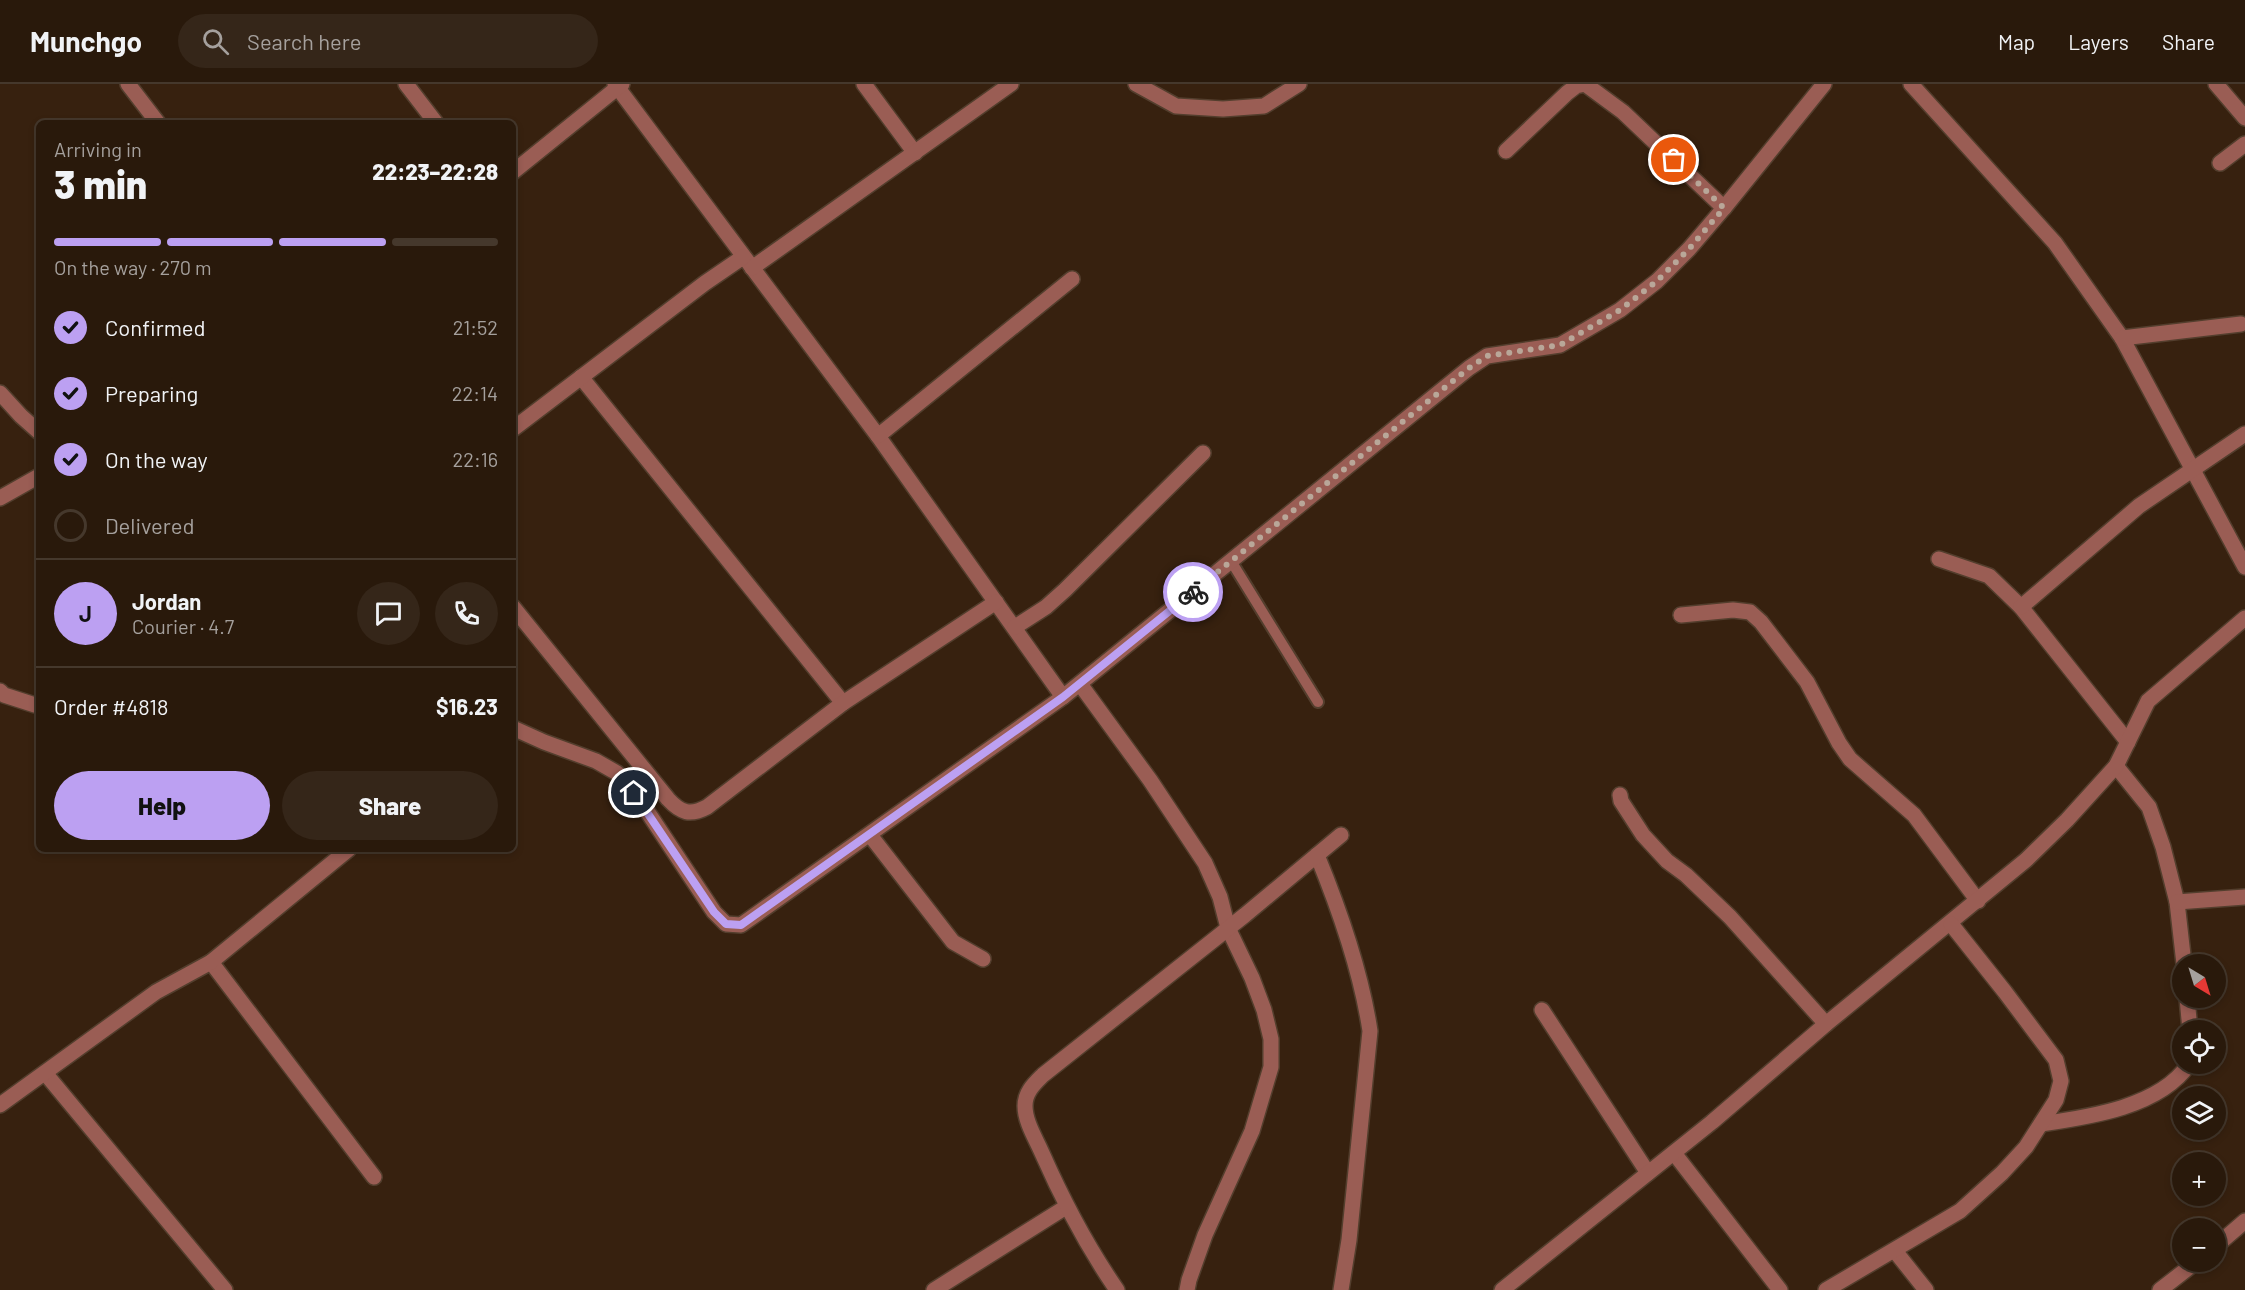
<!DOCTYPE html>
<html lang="en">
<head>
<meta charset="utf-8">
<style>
	body { margin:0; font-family:Barlow,sans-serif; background:#352619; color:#f1f3f6; height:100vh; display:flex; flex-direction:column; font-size:22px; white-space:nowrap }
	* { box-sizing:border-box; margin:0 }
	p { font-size:20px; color:#a5a09d }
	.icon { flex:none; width:33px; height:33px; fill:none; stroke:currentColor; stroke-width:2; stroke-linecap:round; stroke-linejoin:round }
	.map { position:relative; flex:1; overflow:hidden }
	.side { position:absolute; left:36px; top:36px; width:480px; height:732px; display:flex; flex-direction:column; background:#29190b; border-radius:9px; box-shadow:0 3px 9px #0003,0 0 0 2px #45382c }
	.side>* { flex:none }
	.needle { width:39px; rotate:142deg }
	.controls { position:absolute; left:2172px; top:870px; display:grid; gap:12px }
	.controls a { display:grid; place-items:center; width:54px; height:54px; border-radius:50%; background:#29190b; box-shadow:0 3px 9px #0003,0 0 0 2px #45382c; font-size:30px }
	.pin { position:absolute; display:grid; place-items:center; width:51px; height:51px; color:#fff; margin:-26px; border:3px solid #fff; border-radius:50%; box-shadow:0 2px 6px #0007 }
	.courier { position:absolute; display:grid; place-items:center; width:60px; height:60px; margin:-30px; border:4px solid #bca0f2; border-radius:50%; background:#fff; color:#222; box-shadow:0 2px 8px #0007 }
	.summary em { font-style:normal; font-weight:800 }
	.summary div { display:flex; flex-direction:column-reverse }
	.summary { display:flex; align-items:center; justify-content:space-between; height:102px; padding:0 18px }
	h1 { font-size:39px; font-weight:800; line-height:45px }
	.bar { display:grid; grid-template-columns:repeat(4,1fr); gap:9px 6px; align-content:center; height:72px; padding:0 18px }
	.bar i { height:8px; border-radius:4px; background:#45382c }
	.bar .active { background:#bca0f2 }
	.bar p { grid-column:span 4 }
	.line { display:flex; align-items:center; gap:15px; padding:0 18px; border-top:2px solid #45382c }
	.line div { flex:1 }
	.round { display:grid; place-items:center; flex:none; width:63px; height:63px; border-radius:32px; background:#352619 }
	ol { padding:0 18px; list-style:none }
	li { display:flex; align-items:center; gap:18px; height:66px }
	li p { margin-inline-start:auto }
	li .icon { padding:6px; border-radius:50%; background:#bca0f2; color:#111; stroke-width:4 }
	li:last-child { color:#a5a09d }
	li i { width:33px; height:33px; border:3px solid #45382c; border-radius:50% }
	.primary-button { display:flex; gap:12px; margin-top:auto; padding:12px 18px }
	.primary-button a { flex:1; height:69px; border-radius:36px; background:#bca0f2; color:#111; font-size:24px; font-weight:800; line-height:69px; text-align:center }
	.primary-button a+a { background:#352619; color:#f1f3f6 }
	header { display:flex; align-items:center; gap:36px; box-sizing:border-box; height:84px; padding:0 30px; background:#29190b; border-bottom:2px solid #45382c }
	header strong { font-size:28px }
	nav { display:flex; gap:33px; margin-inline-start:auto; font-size:21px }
	.search { width:420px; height:54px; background:#352619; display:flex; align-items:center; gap:15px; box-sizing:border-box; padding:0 21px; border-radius:33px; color:#a5a09d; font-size:22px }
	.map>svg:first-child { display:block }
</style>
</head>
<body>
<header>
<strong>Munchgo</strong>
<div class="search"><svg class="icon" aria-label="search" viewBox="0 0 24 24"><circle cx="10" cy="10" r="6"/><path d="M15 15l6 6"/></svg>Search here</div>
<nav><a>Map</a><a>Layers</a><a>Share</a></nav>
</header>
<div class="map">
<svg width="2245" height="1206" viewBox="0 0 2245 1206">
	<rect width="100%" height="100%" fill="#37210f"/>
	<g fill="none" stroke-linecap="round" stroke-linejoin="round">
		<g stroke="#533e2d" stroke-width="14">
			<path id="service" d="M1231,477l87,141"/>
		</g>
		<g stroke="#533e2d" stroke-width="18">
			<g id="minor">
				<path d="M128,0l30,39"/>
				<path d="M406,0l30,39"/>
				<path d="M615,0l263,352 185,261"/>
				<path d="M864,0l51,69"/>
				<path d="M1136,0l40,22 47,3 41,-3 35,-22"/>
				<path d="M1911,0l144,159 67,95 123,229"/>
				<path d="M2216,0l29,34"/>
				<path d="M1506,67l61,-58 9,-7 9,-2 38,28 101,96"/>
				<path d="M2220,79l25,-19"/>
				<path d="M513,88l109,-88"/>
				<path d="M752,184l259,-184"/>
				<path d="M2122,254l119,-14"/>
				<path d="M581,293l262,326"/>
				<path d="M0,309l21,23 18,16"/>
				<path d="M513,345l192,-146 38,-26"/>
				<path d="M878,352l194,-157"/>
				<path d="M0,414l39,-22"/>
				<path d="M1939,475l50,17 32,31 107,135"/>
				<path d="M513,523l155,192c13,14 22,17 39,8l136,-104 153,-101"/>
				<path d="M2021,523l118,-101 106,-72"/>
				<path d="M1681,531l52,-5 17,2 11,10 46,60 32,61 11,16 64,56 64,86"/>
				<path d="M1015,543l31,-20 19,-17 138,-137"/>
				<path d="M1080,600l70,96 55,83 15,34 8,31 24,50 12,32 7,29v28l-19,64 -47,104 -16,45 -2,10"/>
				<path d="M0,607l4,4 31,10 4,-2"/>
				<path d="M513,644l31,14 52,19 21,12 18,20 79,119 12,12 15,1 322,-228 406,-329 18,-12 73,-11 60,-35 37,-29 32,-32 35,-41 100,-124"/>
				<path d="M2116,682l33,41 14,40 14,55 7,62"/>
				<path d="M1620,711l1,6 22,34 24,26 19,14 44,42 96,107"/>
				<path d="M870,751l83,107 30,17"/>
				<path d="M1317,771c23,56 44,116 53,176l-21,209 -8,50"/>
				<path d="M2177,818l68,-5"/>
				<path d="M211,878l163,215"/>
				<path d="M2187,914l3,32"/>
				<path d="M1542,926l106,163"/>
				<path d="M45,989l180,217"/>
				<path d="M0,1021l156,-113 55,-30 138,-113"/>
				<path d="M2041,1040c48,-7 119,-17 148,-60"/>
				<path d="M1674,1069l106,137"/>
				<path d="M2216,1162l29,-25"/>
				<path d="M1895,1167l31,39"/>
				<path d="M934,1206l132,-83"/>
				<path d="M1117,1206c-31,-45 -53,-87 -75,-137 -6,-14 -17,-31 -17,-47 0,-14 9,-22 18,-31l202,-160 96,-80"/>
				<path d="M1502,1206l210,-168 114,-98 200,-164 41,-40 49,-54 32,-65 97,-83"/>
				<path d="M1826,1206l134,-79 42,-38 24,-26 30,-47 5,-19 -5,-21 -51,-68 -54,-68"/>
				<path d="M2160,1206l36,-28"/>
			</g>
		</g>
		<use href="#service" stroke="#9a5d54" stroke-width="10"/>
		<use href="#minor" stroke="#9a5d54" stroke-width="15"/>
	</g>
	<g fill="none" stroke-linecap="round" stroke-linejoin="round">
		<path stroke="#b9a799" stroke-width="6" stroke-dasharray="0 10.8" d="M1193,508l276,-224 18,-12 73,-11 60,-35 37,-29 32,-32 35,-41 -50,-48"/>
		<path stroke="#bca0f2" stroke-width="8" d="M634,709l80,119 12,12 15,1 322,-228 130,-105"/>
	</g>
</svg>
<div class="controls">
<a><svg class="needle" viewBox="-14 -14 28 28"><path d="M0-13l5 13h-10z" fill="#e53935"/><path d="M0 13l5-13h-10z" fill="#a5a09d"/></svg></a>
<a><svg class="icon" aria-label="locate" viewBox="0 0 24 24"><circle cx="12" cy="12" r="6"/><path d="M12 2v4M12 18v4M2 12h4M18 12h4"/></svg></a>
<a><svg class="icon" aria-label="layers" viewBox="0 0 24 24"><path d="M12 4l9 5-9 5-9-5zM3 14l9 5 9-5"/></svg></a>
<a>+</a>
<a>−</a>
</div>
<div class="pin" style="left:1674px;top:76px;background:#ea580c"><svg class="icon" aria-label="bag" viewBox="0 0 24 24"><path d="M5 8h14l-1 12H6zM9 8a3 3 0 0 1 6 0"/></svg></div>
<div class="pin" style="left:634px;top:709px;background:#1f2937"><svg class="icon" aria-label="home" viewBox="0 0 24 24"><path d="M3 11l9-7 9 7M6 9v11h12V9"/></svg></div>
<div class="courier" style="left:1193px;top:508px"><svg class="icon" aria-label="bike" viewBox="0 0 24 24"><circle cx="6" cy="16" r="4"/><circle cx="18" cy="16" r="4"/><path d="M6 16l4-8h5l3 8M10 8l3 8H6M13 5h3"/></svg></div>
<section class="side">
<div class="summary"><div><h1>3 min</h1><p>Arriving in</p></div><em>22:23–22:28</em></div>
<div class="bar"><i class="active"></i><i class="active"></i><i class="active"></i><i></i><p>On the way · 270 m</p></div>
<ol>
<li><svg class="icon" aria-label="check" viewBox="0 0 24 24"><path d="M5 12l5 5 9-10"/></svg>Confirmed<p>21:52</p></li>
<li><svg class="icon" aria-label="check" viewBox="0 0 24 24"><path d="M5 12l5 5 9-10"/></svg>Preparing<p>22:14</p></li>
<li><svg class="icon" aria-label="check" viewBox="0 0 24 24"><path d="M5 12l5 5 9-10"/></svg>On the way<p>22:16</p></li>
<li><i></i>Delivered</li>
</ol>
<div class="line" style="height:108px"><b class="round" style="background:#bca0f2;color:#111">J</b><div><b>Jordan</b><p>Courier · 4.7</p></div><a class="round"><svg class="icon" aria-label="chat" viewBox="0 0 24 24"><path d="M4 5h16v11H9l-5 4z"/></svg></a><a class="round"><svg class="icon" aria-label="phone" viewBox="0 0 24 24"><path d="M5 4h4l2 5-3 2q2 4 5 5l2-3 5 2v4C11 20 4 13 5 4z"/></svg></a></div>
<div class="line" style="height:78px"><div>Order #4818</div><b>$16.23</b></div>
<div class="primary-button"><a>Help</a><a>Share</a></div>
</section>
</div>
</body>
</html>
